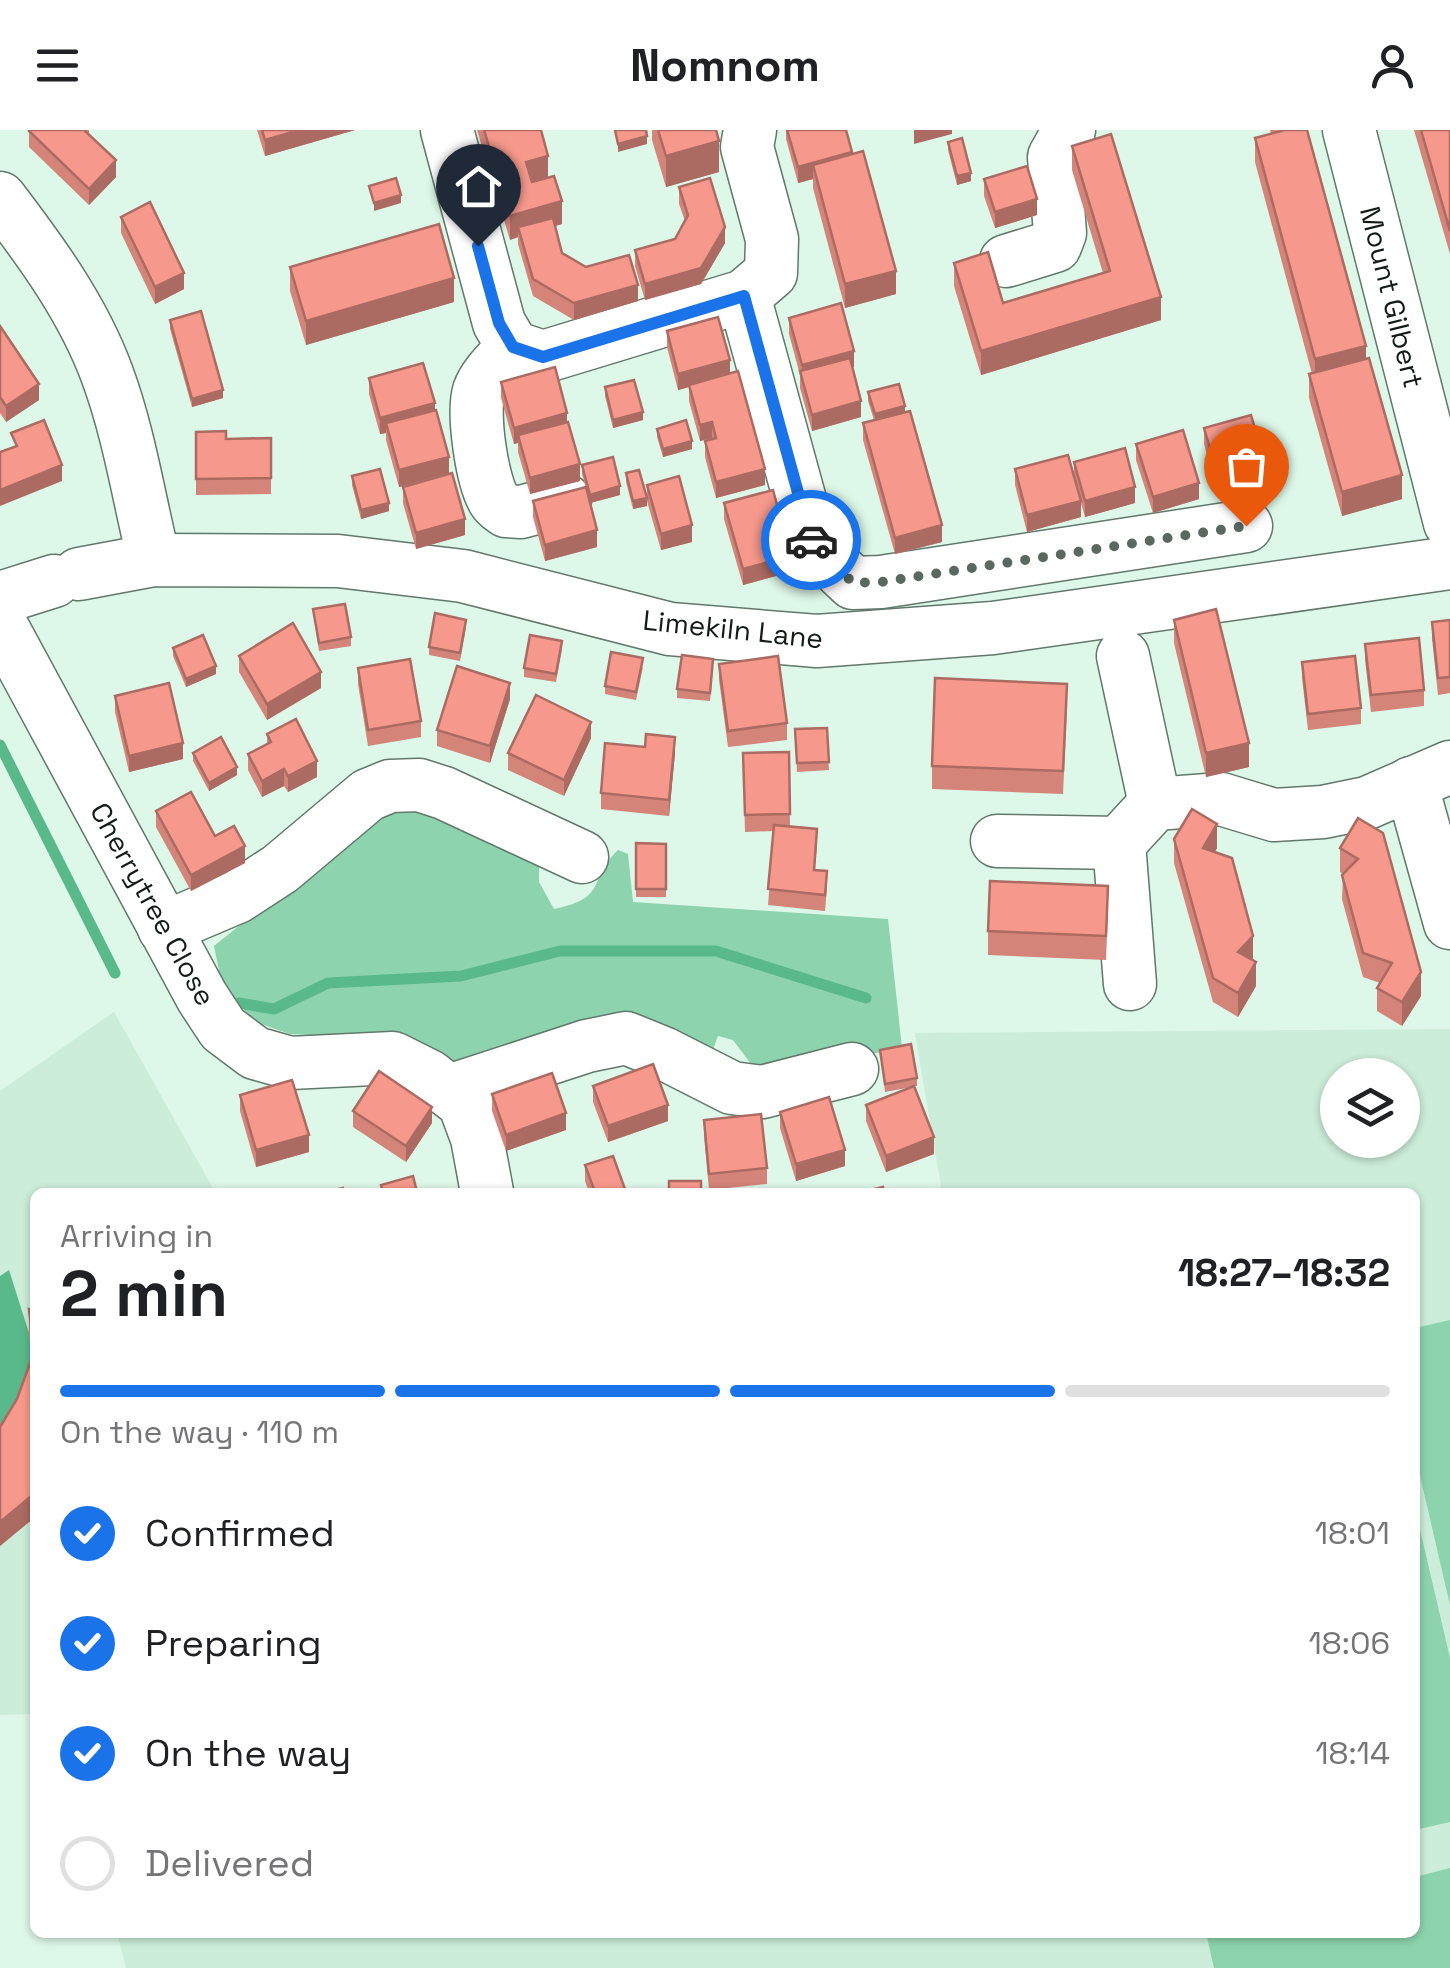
<!DOCTYPE html>
<html lang="en">
<head>
<meta charset="utf-8">
<style>
	body { margin:0; font-family:"Space Grotesk",sans-serif; background:#f6f6f6; color:#202124; height:100vh; display:flex; flex-direction:column; font-size:38px; white-space:nowrap }
	* { box-sizing:border-box; margin:0 }
	p { font-size:32px; color:#757577 }
	.icon { flex:none; width:55px; height:55px; fill:none; stroke:currentColor; stroke-width:2; stroke-linecap:round; stroke-linejoin:round }
	.map { position:relative; flex:1; overflow:hidden }
	.details { position:absolute; left:30px; top:1058px; width:1390px; height:750px; display:flex; flex-direction:column; background:#fff; border-radius:15px; box-shadow:0 2px 8px #0004 }
	.details>* { flex:none }
	.buttons { position:absolute; left:1320px; top:928px; display:grid; gap:20px }
	.buttons a { display:grid; place-items:center; width:100px; height:100px; border-radius:50%; background:#fff; box-shadow:0 2px 8px #0004; font-size:50px }
	.pin { position:absolute; display:grid; place-items:center; width:85px; height:85px; color:#fff; margin:-102px -42px; border-radius:50% 50% 50% 0; rotate:-45deg; box-shadow:0 0 10px #0007 }
	.pin .icon { rotate:45deg }
	.courier { position:absolute; display:grid; place-items:center; width:100px; height:100px; margin:-50px; border:8px solid #1a73e8; border-radius:50%; background:#fff; color:#222; box-shadow:0 2px 12px #0007 }
	.overview em { font-style:normal; font-weight:700 }
	.overview div { display:flex; flex-direction:column-reverse }
	.overview { display:flex; align-items:center; justify-content:space-between; height:170px; padding:0 30px }
	h1 { font-size:65px; font-weight:700; line-height:75px }
	.bar { display:grid; grid-template-columns:repeat(4,1fr); gap:15px 10px; align-content:center; height:120px; padding:0 30px }
	.bar i { height:12px; border-radius:8px; background:#e0e0e0 }
	.bar .active { background:#1a73e8 }
	.bar p { grid-column:span 4 }
	ol { padding:0 30px; list-style:none }
	li { display:flex; align-items:center; gap:30px; height:110px }
	li p { margin-inline-start:auto }
	li .icon { padding:10px; border-radius:50%; background:#1a73e8; color:#fff; stroke-width:4 }
	li:last-child { color:#757577 }
	li i { width:55px; height:55px; border:5px solid #e0e0e0; border-radius:50% }
	header { display:flex; justify-content:space-between; align-items:center; height:130px; padding:0 30px; background:#fff; font-size:45px; font-weight:700 }
	.map>svg:first-child { display:block }
</style>
</head>
<body>
<header><svg class="icon" aria-label="menu" viewBox="0 0 24 24"><path d="M4 6h16M4 12h16M4 18h16"/></svg>Nomnom<svg class="icon" aria-label="person" viewBox="0 0 24 24"><circle cx="12" cy="8" r="4"/><path d="M4 21q1-7 8-7t8 7"/></svg></header>
<div class="map">
<svg width="1450" height="1838" viewBox="0 0 1450 1838">
	<rect width="100%" height="100%" fill="#ddf7e8"/>
	<g fill="#ccedda" fill-rule="evenodd">
		<path d="M114,882l101,180h-180v522l-35,1v-624z"/>
		<path d="M1450,899v939h-1324l-9,-35 1298,-1v-740h-473l-27,-159zM1338,945h64v65h-64z"/>
	</g>
	<g fill="#8dd4ae">
		<path d="M413,674l126,56v22l15,27c55,-11 33,-29 64,-59l10,4 5,48 255,17 14,129 -111,22 -40,-6 -18,-24 -15,-4 -7,19 -247,16 -72,-32 -102,-5 -35,-12 -33,-37 -8,-39 161,-129z"/>
		<path d="M1450,1190v285l-35,-151v-126z"/>
		<path d="M1415,1378l35,150v164l-35,8z"/>
		<path d="M1450,1738v100h-236l-8,-35 209,-1v-55z"/>
	</g>
	<path fill="#5ab98b" d="M9,1140l20,63 5,43 -34,75v-175z"/>
	<g fill="none" stroke-linecap="round" stroke-linejoin="round">
		<g stroke="#5ab98b" stroke-width="11">
			<path d="M0,615l115,228"/>
			<path d="M239,873l35,6 54,-26 133,-7 99,-25h156l150,47"/>
		</g>
		<g stroke="#61786b" stroke-width="55">
			<g id="minor">
				<path d="M447,0l52,193 14,24 30,10 201,-61 27,-23 1,-34 -25,-92 3,-17"/>
				<path d="M1349,0l101,393"/>
				<path d="M0,68c42,55 83,111 107,176 22,59 32,125 47,186"/>
				<path d="M1006,131l49,-15 5,-13 -6,-76 15,-27"/>
				<path d="M744,166l68,248 41,39 28,-1 365,-56"/>
				<path d="M513,217c-12,14 -28,27 -34,44 -7,22 3,90 15,109 3,5 8,8 12,11l15,1 44,-12"/>
				<path d="M79,444l75,-14 184,1 125,15 207,53 147,12 176,-13 457,-65"/>
				<path d="M0,468l54,-17"/>
				<path d="M0,493l202,374 21,32 32,24 35,10 103,-5 36,18 35,27 13,35 10,54"/>
				<path d="M1123,526l32,148"/>
				<path d="M1411,653l39,140"/>
				<path d="M997,711l122,2 36,-39 66,-5 53,16 49,-3 44,-9 83,-36"/>
				<path d="M1119,713l11,141"/>
				<path d="M164,798l73,-31 43,-28 88,-74 22,-9 29,-1 25,8 138,64"/>
				<path d="M449,961l138,-45 39,-8 37,15 69,35 30,4 90,-23"/>
			</g>
		</g>
		<use href="#minor" stroke="#fff" stroke-width="52"/>
	</g>
	<g fill="#d48478">
		<path d="M89,0v4l27,43 -27,28 -60,-58v-16z"/>
		<path d="M257,0h98l-90,26z"/>
		<path d="M477,0h64l7,48 14,46 -7,2 7,27 76,48 -64,19 -41,-24 -15,-52v-7l-8,3z"/>
		<path d="M652,0h64l3,42 -53,15 -14,-47z"/>
		<path d="M786,0h60l50,164 -51,14 -32,-120v-9l-15,4 -12,-44z"/>
		<path d="M1270,0h37l95,369 -60,17 -33,-118v-24h3l-57,-212v-24l16,-4z"/>
		<path d="M1414,0h36v124z"/>
		<path d="M948,12l23,39 -14,4 -9,-35z"/>
		<path d="M1072,16l89,174 -180,55 -27,-89v-23l49,40 100,-30 -31,-103z"/>
		<path d="M984,49l53,36 -42,13 -11,-32z"/>
		<path d="M679,57l46,56 -24,41 -56,16 -10,-34v-16l40,-11 10,-18 -6,-17z"/>
		<path d="M121,87l63,72 -29,15 -34,-71z"/>
		<path d="M290,137l164,35 -148,43 -16,-54z"/>
		<path d="M789,188l65,49h-2l9,50 -49,14 -12,-43v-13l-11,-41z"/>
		<path d="M170,190l53,78 -31,9 -22,-78z"/>
		<path d="M0,196l39,74 -33,22 -6,-9z"/>
		<path d="M667,201l63,42 35,112 -49,13 -11,-41v-16l7,-3 -12,3 -11,-40v-14l-11,3 -11,-43z"/>
		<path d="M369,248l66,32 14,63 -50,14 -13,-47v-7l-6,1 -11,-40z"/>
		<path d="M501,252l66,40 13,59 -50,13 -12,-42v-9l-4,1 -13,-46z"/>
		<path d="M605,257l38,33 -30,8 -8,-32z"/>
		<path d="M868,262l37,20 37,130 -47,12 -32,-114v-17l11,-3 -6,-19z"/>
		<path d="M1204,298l61,51 -47,14 -14,-49z"/>
		<path d="M657,299l35,20 -29,8 -6,-20z"/>
		<path d="M196,302l30,7 45,-1v56l-75,1z"/>
		<path d="M1136,314l63,55 -46,14 -17,-53z"/>
		<path d="M1074,332l61,41 -50,14 -4,-14v14l-54,15 -12,-47v-16l59,8z"/>
		<path d="M582,335l38,30 -30,8 -8,-29z"/>
		<path d="M626,343l21,33 -14,3 -7,-27z"/>
		<path d="M352,346l37,35 -28,8 -9,-34z"/>
		<path d="M647,355l45,57 -31,8 -14,-49z"/>
		<path d="M403,357l62,48 -49,14 -13,-46z"/>
		<path d="M533,371l64,46 -52,14 -12,-44z"/>
		<path d="M724,373l67,69 -48,13 -19,-66z"/>
		<path d="M313,479l38,28v9l-32,5z"/>
		<path d="M1174,490l75,147 -43,10 -32,-134z"/>
		<path d="M1450,490v73l-12,2 -6,-56v-17z"/>
		<path d="M466,498l-6,33 -31,-6v-8z"/>
		<path d="M1365,514l59,46v16l-53,6 -6,-52z"/>
		<path d="M173,518l43,26 -30,13 -13,-31z"/>
		<path d="M562,519l-6,33 -32,-5v-9z"/>
		<path d="M239,526l82,32 -54,32 -28,-48z"/>
		<path d="M1302,532l59,46v16l-53,6 -6,-52z"/>
		<path d="M719,534l68,59v17l-59,7 -9,-67z"/>
		<path d="M643,537l-7,33 -31,-6v-8z"/>
		<path d="M713,537l-3,34 -33,-3v-9z"/>
		<path d="M358,538l63,53v16l-53,9 -10,-62z"/>
		<path d="M115,566l68,63 -54,13 -14,-60z"/>
		<path d="M510,569l-20,64 -53,-17v-16z"/>
		<path d="M1067,578l-4,86 -131,-5v-23z"/>
		<path d="M827,598l2,42 -32,2 -2,-43z"/>
		<path d="M267,604l50,43 -29,15 -4,-6 -22,11 -14,-27v-16l19,-9z"/>
		<path d="M591,608l-27,58 -56,-26v-17z"/>
		<path d="M789,622l1,74 27,19 -2,25 12,18 -2,23 -57,-6 6,-74 -29,1 -2,-79z"/>
		<path d="M193,623l44,22 -28,16 -16,-30z"/>
		<path d="M675,623l-6,63 -68,-7v-16z"/>
		<path d="M156,681l59,25 30,27 -54,28 -35,-64z"/>
		<path d="M1358,688l63,178 -19,30 -25,-15v-23l3,-5 -17,-6 -21,-78 1,-25 -3,-2v-24z"/>
		<path d="M1174,709l43,9 -2,4 38,108 3,26 -18,31 -25,-15 -39,-139z"/>
		<path d="M636,713l30,1v53h-30z"/>
		<path d="M1108,779l-2,51 -118,-5v-24z"/>
		<path d="M880,920l37,28v8h-3l20,68 -48,18 -20,-51v-16l46,-18 -27,5z"/>
		<path d="M593,956l75,35 -60,21 -15,-40z"/>
		<path d="M492,964l74,36 -60,21 -14,-40z"/>
		<path d="M240,965l69,57 -53,15 -16,-56z"/>
		<path d="M353,981l79,12 -26,39 -53,-35z"/>
		<path d="M780,982l65,54 -49,15 -16,-53z"/>
		<path d="M704,990l63,48v16l-58,6 -5,-54z"/>
		<path d="M585,1035l41,27h-37l-4,-11z"/>
		<path d="M29,1179h6v208l-35,29v-119l17,-28 15,-41 -3,-25z"/>
	</g>
	<g fill="#ac6b62">
		<path d="M299,0h56l-90,26v-16z"/>
		<path d="M914,0h38v4l-38,10z"/>
		<path d="M647,6v8l-29,8v-8z"/>
		<path d="M719,11v31l-53,15v-31z"/>
		<path d="M852,22l-39,13v14l-15,4v-16z"/>
		<path d="M548,26v23l-22,7v-24z"/>
		<path d="M116,30v17l-27,28v-16z"/>
		<path d="M971,43v8l-14,4v-9z"/>
		<path d="M401,65v8l-27,8v-8z"/>
		<path d="M1037,69v16l-42,13v-16z"/>
		<path d="M562,71v23l-41,12 -3,-9v10l-8,3v-24z"/>
		<path d="M725,97v16l-24,41 -56,16v-16z"/>
		<path d="M896,141v23l-51,14v-24z"/>
		<path d="M184,143v16l-29,15v-17z"/>
		<path d="M454,148v24l-148,43v-24z"/>
		<path d="M638,155v16l-64,19v-17z"/>
		<path d="M1161,167v23l-180,55v-24z"/>
		<path d="M1366,216v23l-51,14v-24z"/>
		<path d="M854,221v16l-52,14v-16z"/>
		<path d="M730,230v16l-52,14v-16z"/>
		<path d="M39,254v16l-33,22v-16z"/>
		<path d="M223,260v8l-31,9v-8z"/>
		<path d="M861,271v16l-49,14v-16z"/>
		<path d="M435,273v16l-49,4v10l-6,1v-16z"/>
		<path d="M905,276v8l-30,8v-8z"/>
		<path d="M643,282v8l-30,8v-8z"/>
		<path d="M567,283v16l-49,6v8l-4,1v-16z"/>
		<path d="M712,292v16l-12,3v-16z"/>
		<path d="M692,311v8l-29,8v-8z"/>
		<path d="M449,327v16l-50,14v-17z"/>
		<path d="M1265,333v16l-47,14v-17z"/>
		<path d="M580,334v17l-50,13v-16z"/>
		<path d="M62,335v16l-62,25v-16z"/>
		<path d="M765,339v16l-49,13v-16z"/>
		<path d="M1402,345v24l-60,17v-24z"/>
		<path d="M1199,353v16l-46,14v-16z"/>
		<path d="M620,356v9l-30,8v-8z"/>
		<path d="M1135,357v16l-50,14v-16z"/>
		<path d="M647,368v8l-14,3v-8z"/>
		<path d="M1081,371v16l-54,15v-17z"/>
		<path d="M389,373v8l-28,8v-9z"/>
		<path d="M465,389v16l-49,14v-16z"/>
		<path d="M692,395v17l-31,8v-16z"/>
		<path d="M942,395v17l-47,12v-16z"/>
		<path d="M597,400v17l-52,14v-16z"/>
		<path d="M791,426v16l-48,13v-16z"/>
		<path d="M216,536v8l-30,13v-8z"/>
		<path d="M321,542v16l-54,32v-16z"/>
		<path d="M510,553v16l-20,64v-17z"/>
		<path d="M591,592v16l-27,58v-16z"/>
		<path d="M675,607v16l-6,63v-16z"/>
		<path d="M183,613v16l-54,13v-16z"/>
		<path d="M1249,613v24l-43,10v-24z"/>
		<path d="M317,631v16l-29,15v-16z"/>
		<path d="M237,637v8l-28,16v-8z"/>
		<path d="M284,639v17l-22,11v-16z"/>
		<path d="M1217,694v24l-14,24v-24z"/>
		<path d="M245,716v17l-54,28v-16z"/>
		<path d="M1253,806v24l-15,16v-24z"/>
		<path d="M1256,832v24l-18,31v-24z"/>
		<path d="M1421,842v24l-19,30v-24z"/>
		<path d="M668,975v16l-60,21v-16z"/>
		<path d="M432,977v16l-26,39v-16z"/>
		<path d="M566,983v17l-60,21v-16z"/>
		<path d="M309,1005v17l-53,15v-17z"/>
		<path d="M934,1007v17l-48,18v-16z"/>
		<path d="M845,1020v16l-49,15v-17z"/>
		<path d="M35,1363v24l-35,29v-24z"/>
	</g>
	<g fill="#f6998c" stroke="#ac6b62" stroke-width="2.5">
		<path d="M30,0h54l32,30 -27,29 -60,-58z"/>
		<path d="M262,0h37l-34,10z"/>
		<path d="M484,0h57l7,26 -22,6 6,20 22,-6 8,25 -52,15z"/>
		<path d="M615,0h31l1,6 -29,8z"/>
		<path d="M658,0h58l3,11 -53,15z"/>
		<path d="M787,0h59l6,22 -54,15z"/>
		<path d="M1285,0h22l59,216 -51,13 -60,-221z"/>
		<path d="M1421,0h29v101z"/>
		<path d="M1111,4l50,163 -180,54 -27,-88 34,-11 15,51 107,-32 -38,-125z"/>
		<path d="M962,8l9,35 -14,3 -9,-34z"/>
		<path d="M863,21l33,120 -51,13 -32,-119z"/>
		<path d="M1027,36l10,33 -42,13 -11,-33z"/>
		<path d="M396,48l5,17 -27,8 -5,-17z"/>
		<path d="M710,48l15,49 -24,41 -56,16 -10,-34 40,-11 13,-24 -9,-28z"/>
		<path d="M150,72l34,71 -29,14 -34,-70z"/>
		<path d="M553,88l9,35 24,14 43,-12 9,30 -64,18 -41,-24 -15,-52z"/>
		<path d="M439,94l15,54 -148,43 -16,-54z"/>
		<path d="M841,173l13,48 -52,14 -13,-47z"/>
		<path d="M201,181l22,79 -31,9 -22,-79z"/>
		<path d="M718,187l12,43 -52,14 -11,-43z"/>
		<path d="M0,196l39,58 -33,22 -6,-9z"/>
		<path d="M850,228l11,43 -49,14 -12,-44z"/>
		<path d="M1369,228l33,117 -60,17 -33,-118z"/>
		<path d="M423,233l12,40 -55,15 -11,-40z"/>
		<path d="M555,237l12,46 -53,15 -13,-46z"/>
		<path d="M738,241l27,98 -49,13 -11,-41 11,-3 -4,-16 -12,3 -11,-40z"/>
		<path d="M634,250l9,32 -30,8 -8,-33z"/>
		<path d="M899,254l6,22 -30,8 -7,-22z"/>
		<path d="M436,280l13,47 -50,13 -13,-47z"/>
		<path d="M910,281l32,114 -47,13 -32,-115z"/>
		<path d="M1251,285l14,48 -47,13 -14,-48z"/>
		<path d="M44,290l18,45 -62,25v-38l17,-6 -6,-13z"/>
		<path d="M686,290l6,21 -29,8 -6,-20z"/>
		<path d="M568,292l12,42 -50,14 -12,-43z"/>
		<path d="M1183,300l16,53 -46,14 -17,-53z"/>
		<path d="M226,301v8l45,-1v40l-75,1v-47z"/>
		<path d="M1125,318l10,39 -50,14 -11,-39z"/>
		<path d="M1068,325l13,46 -54,14 -12,-46z"/>
		<path d="M613,327l7,29 -30,9 -8,-30z"/>
		<path d="M380,339l9,34 -28,7 -9,-34z"/>
		<path d="M639,340l8,28 -14,3 -7,-28z"/>
		<path d="M452,343l13,46 -49,14 -13,-46z"/>
		<path d="M679,346l13,49 -31,9 -14,-49z"/>
		<path d="M586,357l11,43 -52,15 -12,-44z"/>
		<path d="M773,360l18,66 -48,13 -19,-66z"/>
		<path d="M345,474l6,33 -32,6 -6,-34z"/>
		<path d="M1216,479l33,134 -43,10 -32,-133z"/>
		<path d="M435,483l31,7 -6,33 -31,-6z"/>
		<path d="M1450,490v57l-12,1 -6,-56z"/>
		<path d="M293,493l28,49 -54,32 -28,-48z"/>
		<path d="M203,505l13,31 -30,13 -13,-31z"/>
		<path d="M530,505l32,6 -6,33 -32,-6z"/>
		<path d="M1419,508l5,52 -53,5 -6,-51z"/>
		<path d="M611,522l32,6 -7,34 -31,-6z"/>
		<path d="M682,525l31,4 -3,34 -33,-4z"/>
		<path d="M778,526l9,67 -59,8 -9,-67z"/>
		<path d="M1355,526l6,52 -53,6 -6,-52z"/>
		<path d="M410,529l11,62 -53,9 -10,-62z"/>
		<path d="M457,536l53,17 -20,63 -53,-16z"/>
		<path d="M935,548l132,6 -4,87 -131,-5z"/>
		<path d="M169,553l14,60 -54,13 -14,-60z"/>
		<path d="M536,565l55,27 -27,58 -56,-27z"/>
		<path d="M296,589l21,42 -29,15 -4,-7 -22,12 -14,-27 23,-12 -4,-8z"/>
		<path d="M827,598l2,34 -32,1 -2,-34z"/>
		<path d="M646,604l29,3 -6,63 -68,-7 4,-50 40,4z"/>
		<path d="M221,607l16,30 -28,16 -16,-30z"/>
		<path d="M789,622l1,62 -45,1 -2,-62z"/>
		<path d="M191,662l24,44 19,-10 11,20 -54,29 -35,-64z"/>
		<path d="M1192,679l25,15 -14,24 29,10 21,78 -15,16 18,10 -18,31 -25,-15 -39,-139z"/>
		<path d="M1358,688l25,15 38,139 -19,30 -25,-14 15,-25 -29,-10 -21,-78 16,-16 -18,-11z"/>
		<path d="M774,695l43,4 -3,41 13,1 -2,24 -57,-6z"/>
		<path d="M636,713l30,1v45h-30z"/>
		<path d="M990,751l118,5 -2,50 -118,-5z"/>
		<path d="M911,914l6,34 -32,6 -5,-34z"/>
		<path d="M653,934l15,41 -60,21 -15,-40z"/>
		<path d="M379,941l53,36 -26,39 -53,-35z"/>
		<path d="M552,943l14,40 -60,22 -14,-41z"/>
		<path d="M292,950l17,55 -53,15 -16,-55z"/>
		<path d="M914,956l20,51 -48,19 -20,-51z"/>
		<path d="M829,967l16,53 -49,14 -16,-52z"/>
		<path d="M761,984l6,54 -58,6 -5,-54z"/>
		<path d="M613,1026l13,36h-31l-10,-27z"/>
		<path d="M413,1046l4,16h-34l-2,-7z"/>
		<rect x="669" y="1051" width="32" height="11"/>
		<path d="M883,1057l1,5h-22z"/>
		<path d="M343,1058l1,4h-19z"/>
		<path d="M29,1179h6v184l-35,29v-95l17,-28 17,-47z"/>
	</g>
	<g fill="none" stroke-linecap="round" stroke-linejoin="round">
		<path stroke="#596960" stroke-width="10" stroke-dasharray="0 18" d="M811,410l42,43 28,-1 365,-56"/>
		<path stroke="#1a73e8" stroke-width="12" d="M478,116l21,77 14,24 30,10 201,-61 67,244"/>
	</g>
	<g text-anchor="middle" dominant-baseline="central" stroke-width="10" stroke-linejoin="round" paint-order="stroke">
		<g font-size="28" fill="#121c17" stroke="#fff">
			<text transform="translate(1392 167) rotate(76)">Mount Gilbert</text>
			<text transform="translate(733 499) rotate(6)">Limekiln Lane</text>
			<text transform="translate(153 774) rotate(61)">Cherrytree Close</text>
		</g>
	</g>
</svg>
<div class="buttons">
<a><svg class="icon" aria-label="layers" viewBox="0 0 24 24"><path d="M12 4l9 5-9 5-9-5zM3 14l9 5 9-5"/></svg></a>
</div>
<div class="pin" style="left:1246px;top:396px;background:#ea580c"><svg class="icon" aria-label="bag" viewBox="0 0 24 24"><path d="M5 8h14l-1 12H6zM9 8a3 3 0 0 1 6 0"/></svg></div>
<div class="pin" style="left:478px;top:116px;background:#1f2937"><svg class="icon" aria-label="home" viewBox="0 0 24 24"><path d="M3 11l9-7 9 7M6 9v11h12V9"/></svg></div>
<div class="courier" style="left:811px;top:410px"><svg class="icon" aria-label="car" viewBox="0 0 24 24"><path d="M5 17H2v-5l4-1 3-4h7l3 4 3 1v5h-3M9 17h6M6 11h13"/><circle cx="7" cy="17" r="2"/><circle cx="17" cy="17" r="2"/></svg></div>
<section class="details">
<div class="overview"><div><h1>2 min</h1><p>Arriving in</p></div><em>18:27–18:32</em></div>
<div class="bar"><i class="active"></i><i class="active"></i><i class="active"></i><i></i><p>On the way · 110 m</p></div>
<ol>
<li><svg class="icon" aria-label="check" viewBox="0 0 24 24"><path d="M5 12l5 5 9-10"/></svg>Confirmed<p>18:01</p></li>
<li><svg class="icon" aria-label="check" viewBox="0 0 24 24"><path d="M5 12l5 5 9-10"/></svg>Preparing<p>18:06</p></li>
<li><svg class="icon" aria-label="check" viewBox="0 0 24 24"><path d="M5 12l5 5 9-10"/></svg>On the way<p>18:14</p></li>
<li><i></i>Delivered</li>
</ol>
</section>
</div>
</body>
</html>
